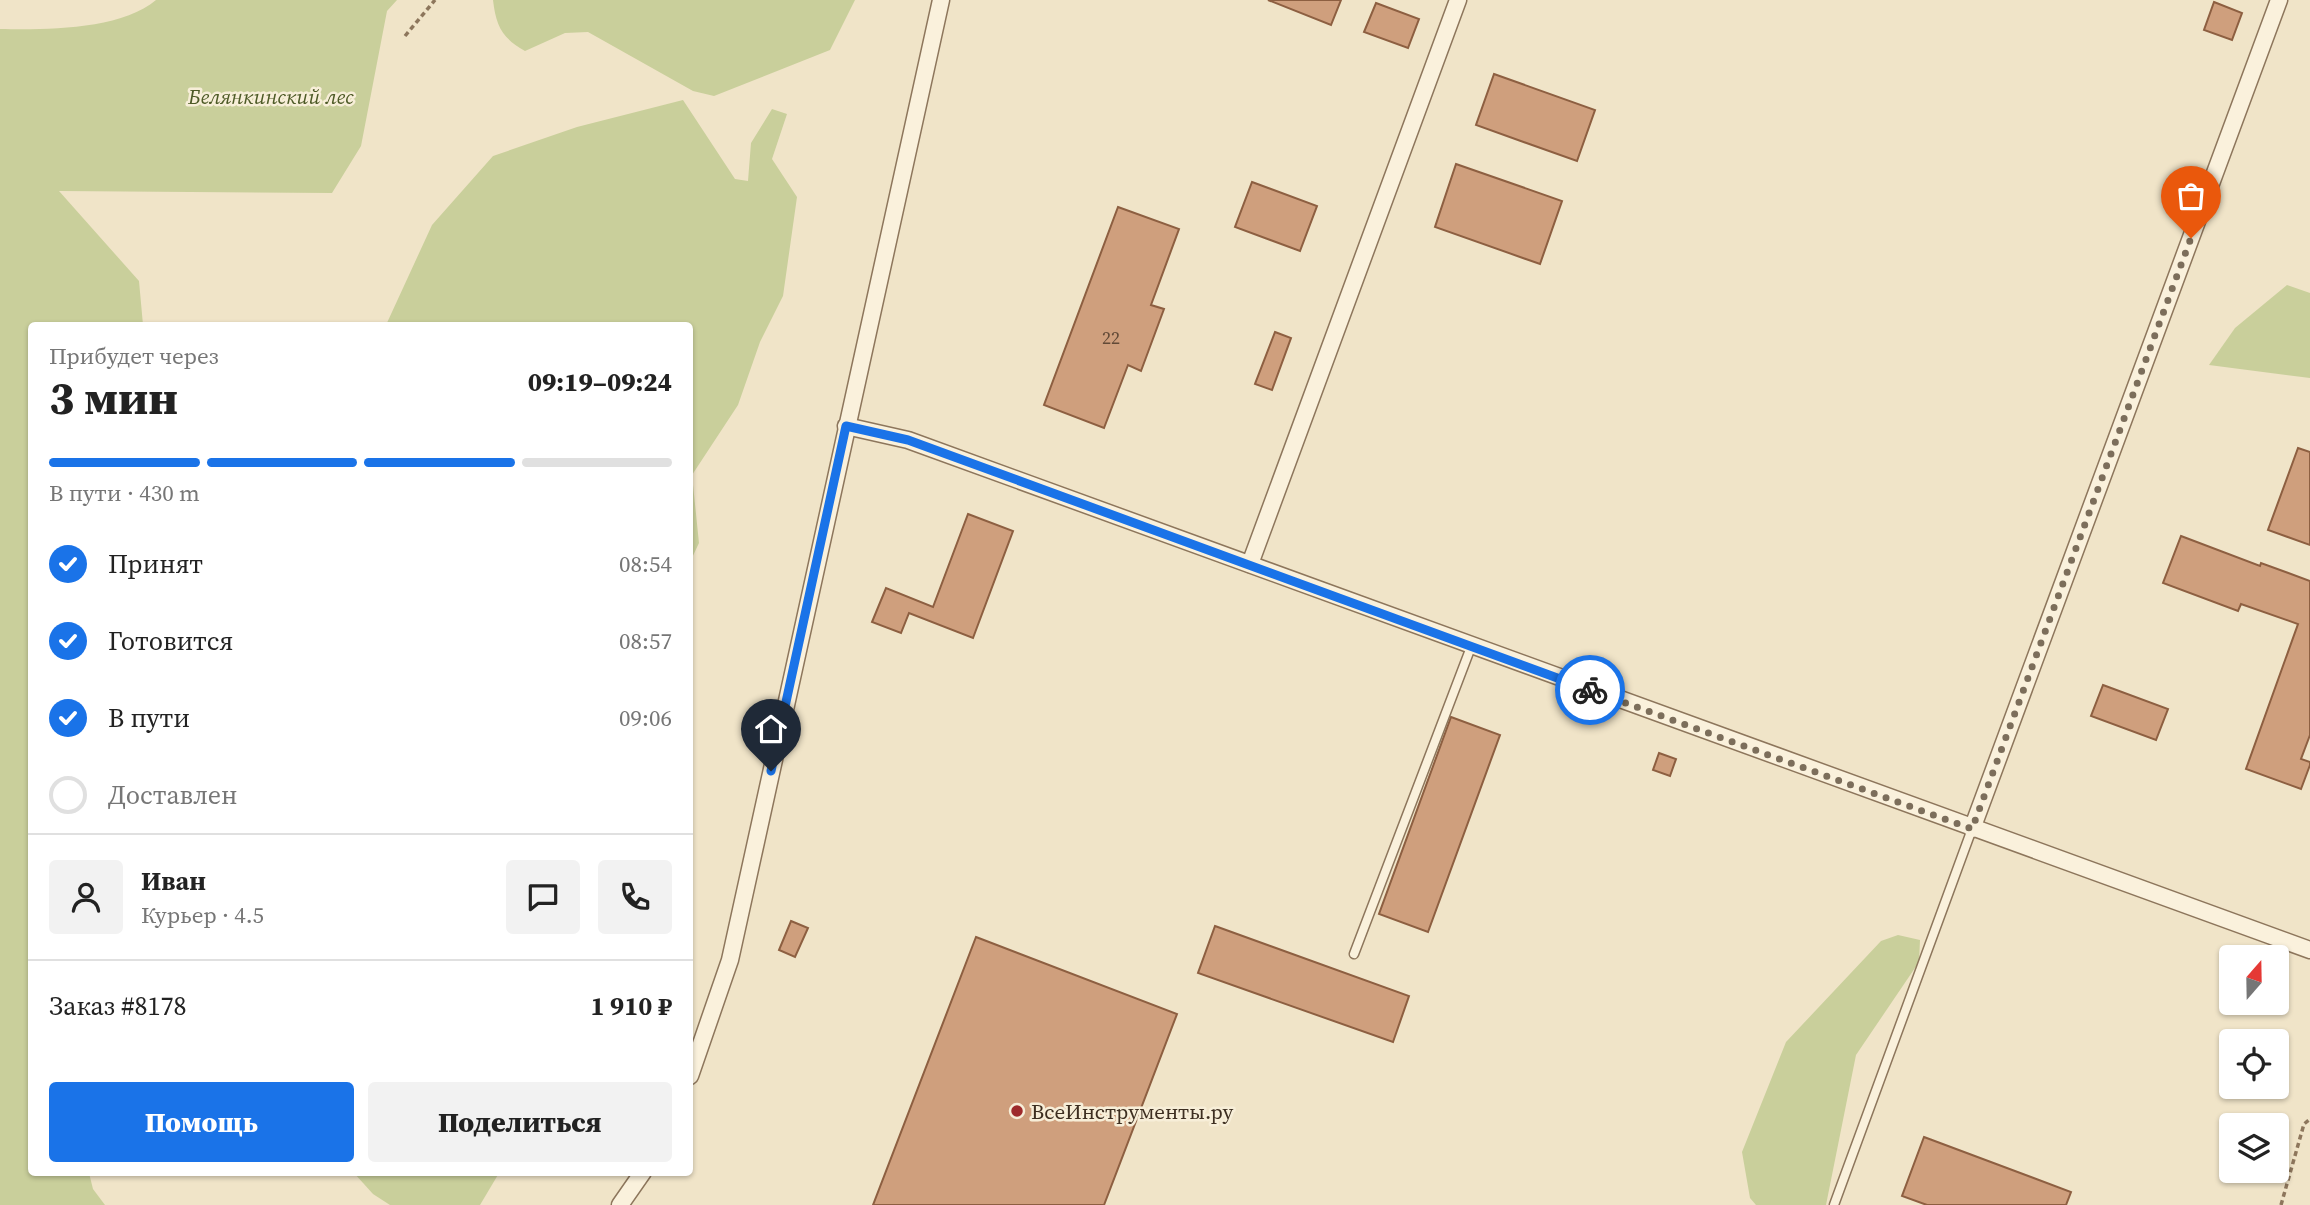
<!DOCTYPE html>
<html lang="ru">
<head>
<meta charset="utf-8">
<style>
	body { margin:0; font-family:"Source Serif 4",serif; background:#f2f2f2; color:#222; height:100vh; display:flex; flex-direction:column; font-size:26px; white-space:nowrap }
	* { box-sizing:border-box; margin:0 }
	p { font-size:23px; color:#767676 }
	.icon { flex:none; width:38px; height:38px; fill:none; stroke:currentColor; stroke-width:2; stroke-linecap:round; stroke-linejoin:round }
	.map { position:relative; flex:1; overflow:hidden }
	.panel { position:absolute; left:28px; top:322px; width:665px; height:854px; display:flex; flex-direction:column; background:#fff; border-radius:7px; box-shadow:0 2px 5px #0004 }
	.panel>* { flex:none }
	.needle { width:46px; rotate:20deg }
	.controls { position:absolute; left:2219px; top:945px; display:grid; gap:14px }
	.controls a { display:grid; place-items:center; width:70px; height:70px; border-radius:7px; background:#fff; box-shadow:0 2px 5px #0004; font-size:35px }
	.pin { position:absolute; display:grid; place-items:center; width:60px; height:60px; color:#fff; margin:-72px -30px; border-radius:50% 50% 50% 0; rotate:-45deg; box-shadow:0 0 7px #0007 }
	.pin .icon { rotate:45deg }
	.courier { position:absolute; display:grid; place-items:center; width:70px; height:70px; margin:-35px; border:5px solid #1a73e8; border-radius:50%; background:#fff; color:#222; box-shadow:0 2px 9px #0007 }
	.headline em { font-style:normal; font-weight:800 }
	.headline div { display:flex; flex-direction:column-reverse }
	.headline { display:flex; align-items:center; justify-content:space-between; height:119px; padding:0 21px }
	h1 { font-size:46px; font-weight:800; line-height:52px }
	.bar { display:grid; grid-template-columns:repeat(4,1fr); gap:10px 7px; align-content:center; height:84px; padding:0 21px }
	.bar i { height:9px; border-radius:5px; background:#e0e0e0 }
	.bar .active { background:#1a73e8 }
	.bar p { grid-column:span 4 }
	.line { display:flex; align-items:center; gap:18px; padding:0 21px; border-top:2px solid #e0e0e0 }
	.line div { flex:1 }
	.round { display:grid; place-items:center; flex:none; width:74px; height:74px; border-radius:7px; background:#f2f2f2 }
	ol { padding:0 21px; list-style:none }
	li { display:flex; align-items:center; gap:21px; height:77px }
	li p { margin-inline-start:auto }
	li .icon { padding:7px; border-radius:50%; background:#1a73e8; color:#fff; stroke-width:4 }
	li:last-child { color:#767676 }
	li i { width:38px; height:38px; border:4px solid #e0e0e0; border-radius:50% }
	.action { display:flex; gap:14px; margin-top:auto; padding:14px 21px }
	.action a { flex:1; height:80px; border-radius:7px; background:#1a73e8; color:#fff; font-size:28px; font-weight:800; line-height:80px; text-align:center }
	.action a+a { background:#f2f2f2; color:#222 }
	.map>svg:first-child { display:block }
</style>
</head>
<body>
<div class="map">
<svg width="2310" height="1205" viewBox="0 0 2310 1205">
	<rect width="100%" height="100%" fill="#f0e4c8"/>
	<g fill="#c9cf9b">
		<path d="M156,0h241l-10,11 -26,135 -29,47 -273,-2 80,90 4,44 -111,1v846l57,1 4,16 12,16h-105v-1176c44,1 121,1 156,-29z"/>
		<path d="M493,0h362l-25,50 -116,46 -21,-5 -105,-59 -23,1 -40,18c-23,-13 -29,-25 -32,-51z"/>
		<path d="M683,100l52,79 13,2 3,-38 21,-34 15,5 -15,45 25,38 -14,99 -23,46 -22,63 -46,70 7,68 -9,19v-236l-304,-1 46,-100 61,-69 84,-29z"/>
		<path d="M2287,285l23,8v85l-101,-13 26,-37z"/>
		<path d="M1898,935l22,5 -1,22 -63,93 -30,150h-70l-6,-7 -8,-46 44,-110 95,-101z"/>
		<path d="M354,1173h145l-19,32h-90l-17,-11z"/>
	</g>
	<g fill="#cf9f7d" stroke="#8d5f41" stroke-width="2">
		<path d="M1268,0h73l-10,25z"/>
		<path d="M2214,2l28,11 -10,27 -28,-10z"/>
		<path d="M1376,3l43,16 -11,29 -44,-16z"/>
		<path d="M1494,74l101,36 -18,51 -101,-36z"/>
		<path d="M1456,164l106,37 -22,63 -105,-37z"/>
		<path d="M1252,182l65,24 -17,45 -65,-24z"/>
		<path d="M1118,207l61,22 -28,76 13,4 -23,62 -13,-6 -24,63 -60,-23z"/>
		<path d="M1275,332l16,6 -19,52 -17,-6z"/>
		<path d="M2298,448l12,4v93l-42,-15z"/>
		<path d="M968,514l45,17 -40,107 -64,-25 -8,20 -29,-11 14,-34 47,19z"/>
		<path d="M2181,536l79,30 1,-3 49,18v154l-9,24 9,3v3l-9,24 -55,-20 52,-145 -57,-20 -3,7 -75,-28z"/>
		<path d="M2103,685l65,24 -12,31 -65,-24z"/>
		<path d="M1451,717l49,18 -72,197 -49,-18z"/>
		<path d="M1659,753l17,6 -6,17 -17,-6z"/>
		<path d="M791,921l17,7 -13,29 -16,-7z"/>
		<path d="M1215,926l194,70 -16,46 -195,-69z"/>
		<path d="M976,937l201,77 -73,191h-231z"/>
		<path d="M1924,1137l147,55 -5,13h-139l-25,-9z"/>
	</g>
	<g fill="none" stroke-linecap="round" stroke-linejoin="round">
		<g stroke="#8d765c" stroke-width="11">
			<g id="service">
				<path d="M1354,954l117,-307"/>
				<path d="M1834,1205l138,-376"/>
			</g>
		</g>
		<g stroke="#8d765c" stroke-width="19">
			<g id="minor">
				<path d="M846,426l62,14 1402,510"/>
				<path d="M1250,564l208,-564"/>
				<path d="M1972,829l307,-829"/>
				<path d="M690,1076l40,-116 211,-960"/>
				<path d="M620,1205l23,-33"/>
			</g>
		</g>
		<g stroke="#8d765c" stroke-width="3.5" stroke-dasharray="5 3.5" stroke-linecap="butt">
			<path d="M405,36l30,-36"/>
			<path d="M2281,1205l23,-81 6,-5"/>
		</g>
		<use href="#service" stroke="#faf1dc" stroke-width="8"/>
		<use href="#minor" stroke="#faf1dc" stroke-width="16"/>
	</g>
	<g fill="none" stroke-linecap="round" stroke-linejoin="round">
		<path stroke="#7c6e5b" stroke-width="7" stroke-dasharray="0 12.6" d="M1590,690l382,139 219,-591"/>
		<path stroke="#1a73e8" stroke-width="9" d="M771,771l75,-345 62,14 682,250"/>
	</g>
	<circle fill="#9e2a2b" stroke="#f7eed8" stroke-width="2.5" cx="1017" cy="1111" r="7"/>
	<g text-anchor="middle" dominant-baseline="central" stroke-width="5" stroke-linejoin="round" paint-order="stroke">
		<g font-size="18" fill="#624a37">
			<text x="1111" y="337">22</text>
		</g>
		<g font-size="21" font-style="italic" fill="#4d5a26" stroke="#f7eed8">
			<text x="271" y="96">Белянкинский лес</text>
		</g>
		<g font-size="21" fill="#3d2e20" stroke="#f7eed8" text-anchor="start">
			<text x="1031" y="1111">ВсеИнструменты.ру</text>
		</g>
	</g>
</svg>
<div class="controls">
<a><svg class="needle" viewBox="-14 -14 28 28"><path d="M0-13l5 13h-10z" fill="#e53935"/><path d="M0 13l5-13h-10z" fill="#767676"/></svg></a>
<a><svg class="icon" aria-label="locate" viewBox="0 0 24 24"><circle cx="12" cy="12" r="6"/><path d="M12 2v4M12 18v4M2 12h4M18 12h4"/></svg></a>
<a><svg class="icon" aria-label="layers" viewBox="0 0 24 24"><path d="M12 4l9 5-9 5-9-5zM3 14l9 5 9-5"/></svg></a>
</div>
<div class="pin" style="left:2191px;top:238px;background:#ea580c"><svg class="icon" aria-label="bag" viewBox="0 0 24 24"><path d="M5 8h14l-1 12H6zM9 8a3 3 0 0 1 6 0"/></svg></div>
<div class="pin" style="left:771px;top:771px;background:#1f2937"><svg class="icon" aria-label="home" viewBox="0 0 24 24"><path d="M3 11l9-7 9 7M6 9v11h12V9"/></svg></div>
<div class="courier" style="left:1590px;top:690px"><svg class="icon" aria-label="bike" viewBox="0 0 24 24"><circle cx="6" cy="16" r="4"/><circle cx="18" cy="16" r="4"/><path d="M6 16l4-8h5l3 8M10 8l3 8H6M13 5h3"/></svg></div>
<section class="panel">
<div class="headline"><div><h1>3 мин</h1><p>Прибудет через</p></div><em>09:19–09:24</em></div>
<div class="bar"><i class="active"></i><i class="active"></i><i class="active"></i><i></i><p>В пути · 430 m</p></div>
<ol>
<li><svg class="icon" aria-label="check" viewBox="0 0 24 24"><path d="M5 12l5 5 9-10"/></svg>Принят<p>08:54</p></li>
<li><svg class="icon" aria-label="check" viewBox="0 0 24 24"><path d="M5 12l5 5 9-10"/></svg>Готовится<p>08:57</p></li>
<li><svg class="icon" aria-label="check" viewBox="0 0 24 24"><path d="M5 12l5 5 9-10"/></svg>В пути<p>09:06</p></li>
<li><i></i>Доставлен</li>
</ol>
<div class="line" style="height:126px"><a class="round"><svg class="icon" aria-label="person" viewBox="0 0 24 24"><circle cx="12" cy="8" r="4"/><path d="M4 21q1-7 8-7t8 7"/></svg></a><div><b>Иван</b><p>Курьер · 4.5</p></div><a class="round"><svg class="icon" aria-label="chat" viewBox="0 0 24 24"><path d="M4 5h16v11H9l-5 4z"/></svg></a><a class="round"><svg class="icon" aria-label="phone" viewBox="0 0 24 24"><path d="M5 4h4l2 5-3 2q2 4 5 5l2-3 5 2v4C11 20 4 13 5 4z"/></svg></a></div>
<div class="line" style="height:91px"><div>Заказ #8178</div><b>1 910 ₽</b></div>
<div class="action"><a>Помощь</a><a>Поделиться</a></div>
</section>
</div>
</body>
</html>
